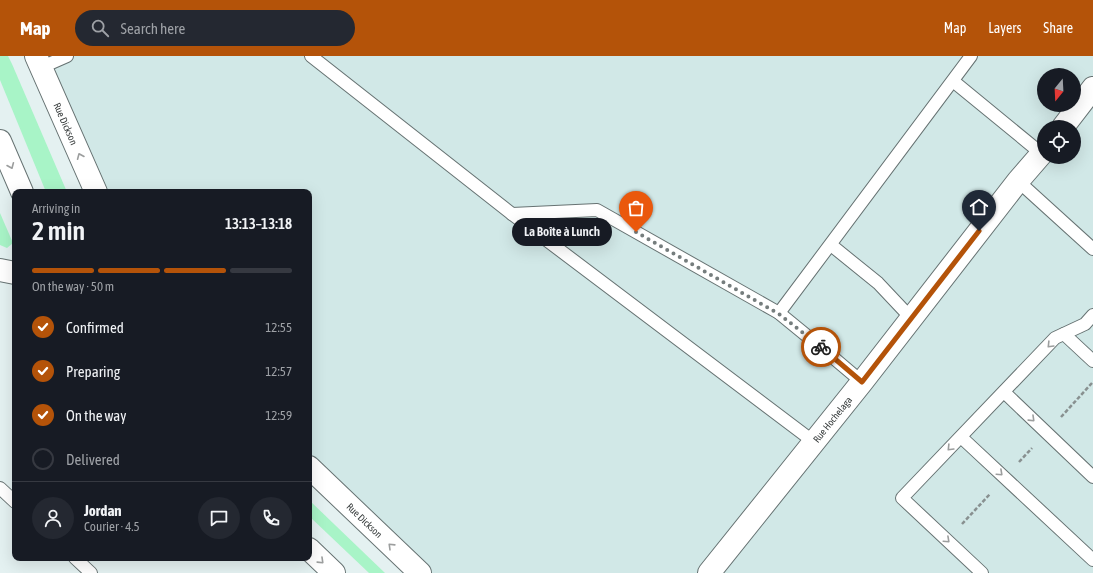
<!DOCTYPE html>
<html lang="en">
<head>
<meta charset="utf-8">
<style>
	body { margin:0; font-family:"Asap Condensed",sans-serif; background:#242831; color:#f1f3f6; height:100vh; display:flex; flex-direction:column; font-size:15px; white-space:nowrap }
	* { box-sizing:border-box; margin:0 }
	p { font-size:13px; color:#9ea1a6 }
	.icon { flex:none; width:22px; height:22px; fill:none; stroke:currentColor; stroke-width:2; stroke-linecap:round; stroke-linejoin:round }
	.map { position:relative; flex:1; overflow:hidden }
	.details { position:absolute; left:12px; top:133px; width:300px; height:372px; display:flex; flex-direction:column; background:#171b24; border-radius:8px; box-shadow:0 4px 16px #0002 }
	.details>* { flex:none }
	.needle { width:26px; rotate:198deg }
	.buttons { position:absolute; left:1037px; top:12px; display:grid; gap:8px }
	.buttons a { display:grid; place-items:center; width:44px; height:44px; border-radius:50%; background:#171b24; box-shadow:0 4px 16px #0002; font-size:20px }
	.pin { position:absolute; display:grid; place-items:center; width:34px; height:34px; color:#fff; margin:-41px -17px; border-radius:50% 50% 50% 0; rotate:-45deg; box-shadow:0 0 4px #0007 }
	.pin .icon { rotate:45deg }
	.courier { position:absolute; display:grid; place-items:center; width:40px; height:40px; margin:-20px; border:3px solid #b45309; border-radius:50%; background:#fff; color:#222; box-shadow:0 1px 5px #0007 }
	.bubble { position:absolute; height:28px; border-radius:14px; background:#171b24; box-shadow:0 4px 16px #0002; font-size:13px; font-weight:600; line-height:28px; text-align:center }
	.headline em { font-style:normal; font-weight:600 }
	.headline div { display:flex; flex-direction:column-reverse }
	.headline { display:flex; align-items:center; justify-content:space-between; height:68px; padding:0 20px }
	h1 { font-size:26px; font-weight:600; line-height:30px }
	.bar { display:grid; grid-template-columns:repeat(4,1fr); gap:6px 4px; align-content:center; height:48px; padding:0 20px }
	.bar i { height:5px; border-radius:3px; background:#363941 }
	.bar .current { background:#b45309 }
	.bar p { grid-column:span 4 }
	.line { display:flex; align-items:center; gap:10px; padding:0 20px; border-top:1px solid #363941 }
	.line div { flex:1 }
	.round { display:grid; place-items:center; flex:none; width:42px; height:42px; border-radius:21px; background:#242831 }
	ol { padding:0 20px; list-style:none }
	li { display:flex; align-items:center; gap:12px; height:44px }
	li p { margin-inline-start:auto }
	li .icon { padding:4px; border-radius:50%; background:#b45309; color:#fff; stroke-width:4 }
	li:last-child { color:#9ea1a6 }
	li i { width:22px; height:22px; border:2px solid #363941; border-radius:50% }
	header { display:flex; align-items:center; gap:24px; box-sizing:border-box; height:56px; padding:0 20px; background:#b45309; color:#fff }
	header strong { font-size:19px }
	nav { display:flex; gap:22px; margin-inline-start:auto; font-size:14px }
	.search { width:280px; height:36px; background:#242831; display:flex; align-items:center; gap:10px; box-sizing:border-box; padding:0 14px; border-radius:22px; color:#9ea1a6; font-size:15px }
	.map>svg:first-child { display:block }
</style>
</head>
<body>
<header>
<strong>Map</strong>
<div class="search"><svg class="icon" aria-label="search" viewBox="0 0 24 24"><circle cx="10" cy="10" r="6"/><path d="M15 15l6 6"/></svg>Search here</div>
<nav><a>Map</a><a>Layers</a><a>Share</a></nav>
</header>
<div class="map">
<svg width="1093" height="517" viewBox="0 0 1093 517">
	<rect width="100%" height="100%" fill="#e4f1f1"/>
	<path fill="#d1e8e7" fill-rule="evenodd" d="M36,0h1057v517h-673l-111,-106v-275h-213zM1044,19h30v30h-30zM1044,71h30v30h-30z"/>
	<g fill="#a8f4c7">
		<path d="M0,0h8l4,8 55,128h-21l-46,-112z"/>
		<path d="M0,157l13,30 -6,5 -7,-3z"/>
		<path d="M309,444l76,73h-16l-60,-57z"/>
	</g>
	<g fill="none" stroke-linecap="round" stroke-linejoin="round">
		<g stroke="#667272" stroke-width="14">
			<g id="service">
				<path d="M311,0l201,158 302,228"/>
				<path d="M42,11l25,-11"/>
				<path d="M953,25l89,73"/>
				<path d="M1018,125l75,68"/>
				<path d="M512,158l85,-4 182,103 44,36 39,33"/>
				<path d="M831,189l47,38 33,35"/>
				<path d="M779,257l192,-257"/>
				<path d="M1064,278l29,27"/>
				<path d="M1004,336l89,85"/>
				<path d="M961,381l132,123"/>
				<path d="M0,432l15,14"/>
				<path d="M75,502l16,15"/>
				<path d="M982,517l-80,-75 153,-160 30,-14 8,-9"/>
			</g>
		</g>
		<g stroke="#667272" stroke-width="24">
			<path id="minor" d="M0,214l15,3"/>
		</g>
		<g stroke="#667272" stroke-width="24">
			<g id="secondary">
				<path id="s1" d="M36,0l60,136"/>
				<path d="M1063,71l30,-39"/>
				<path d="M0,85l22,51"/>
				<path id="s2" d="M309,411l111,106"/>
				<path d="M309,493l25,24"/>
				<path id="s3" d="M709,517l153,-191 156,-201 26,-30"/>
			</g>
		</g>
		<g stroke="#889090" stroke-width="2.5" stroke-dasharray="4 2" stroke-linecap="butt">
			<path d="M1061,361l31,-34"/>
			<path d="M1019,406l13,-14"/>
			<path d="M962,468l28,-30"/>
		</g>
		<use href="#service" stroke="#fff" stroke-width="12"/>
		<use href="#minor" stroke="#fff" stroke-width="22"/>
		<use href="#secondary" stroke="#fff" stroke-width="22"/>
	</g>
	<defs><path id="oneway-chevron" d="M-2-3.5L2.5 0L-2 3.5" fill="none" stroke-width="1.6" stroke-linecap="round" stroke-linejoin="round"/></defs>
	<g stroke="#9c9e9e">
		<use href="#oneway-chevron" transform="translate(80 100) rotate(-113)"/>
		<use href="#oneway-chevron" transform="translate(11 110) rotate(67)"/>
		<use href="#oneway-chevron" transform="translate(1050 289) rotate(134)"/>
		<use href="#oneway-chevron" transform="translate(1032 363) rotate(44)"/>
		<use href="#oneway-chevron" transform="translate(950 392) rotate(134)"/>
		<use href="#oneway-chevron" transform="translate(1000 417) rotate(43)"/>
		<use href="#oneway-chevron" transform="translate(947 484) rotate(43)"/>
		<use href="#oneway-chevron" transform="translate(391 490) rotate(-136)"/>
		<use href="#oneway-chevron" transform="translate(321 505) rotate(44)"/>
	</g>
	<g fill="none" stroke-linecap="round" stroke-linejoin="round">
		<path stroke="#757d7d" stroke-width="4" stroke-dasharray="0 7.2" d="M636,176l143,82 42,33"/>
		<path stroke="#b45309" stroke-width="5" d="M821,291l41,35 117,-151"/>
	</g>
	<g text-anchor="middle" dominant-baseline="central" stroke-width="3" stroke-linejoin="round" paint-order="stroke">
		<g font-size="10" fill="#393e3e" stroke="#f1fefe">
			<text stroke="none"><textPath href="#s1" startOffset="74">Rue Dickson</textPath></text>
			<text stroke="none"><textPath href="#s3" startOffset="197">Rue Hochelaga</textPath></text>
			<text stroke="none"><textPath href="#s2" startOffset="77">Rue Dickson</textPath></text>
		</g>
	</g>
</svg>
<div class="buttons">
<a><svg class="needle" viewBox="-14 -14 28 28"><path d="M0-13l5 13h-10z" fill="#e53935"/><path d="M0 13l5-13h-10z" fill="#9ea1a6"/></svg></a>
<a><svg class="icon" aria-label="locate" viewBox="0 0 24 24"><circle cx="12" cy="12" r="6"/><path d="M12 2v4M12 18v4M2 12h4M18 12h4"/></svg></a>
</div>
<div class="pin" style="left:636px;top:176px;background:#ea580c"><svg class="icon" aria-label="bag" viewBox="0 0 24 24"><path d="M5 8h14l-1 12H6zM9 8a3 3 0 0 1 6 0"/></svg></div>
<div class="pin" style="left:979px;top:175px;background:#1f2937"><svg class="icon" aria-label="home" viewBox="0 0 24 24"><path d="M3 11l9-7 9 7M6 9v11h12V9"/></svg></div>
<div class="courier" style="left:821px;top:291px"><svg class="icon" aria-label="bike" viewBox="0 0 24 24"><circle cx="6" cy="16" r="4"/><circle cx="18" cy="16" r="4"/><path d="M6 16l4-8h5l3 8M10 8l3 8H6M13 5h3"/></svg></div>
<div class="bubble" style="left:512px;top:162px;width:100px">La Boîte à Lunch</div>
<section class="details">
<div class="headline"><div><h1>2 min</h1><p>Arriving in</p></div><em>13:13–13:18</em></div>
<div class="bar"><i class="current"></i><i class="current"></i><i class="current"></i><i></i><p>On the way · 50 m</p></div>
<ol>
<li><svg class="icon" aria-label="check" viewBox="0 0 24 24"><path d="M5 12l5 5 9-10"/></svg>Confirmed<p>12:55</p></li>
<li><svg class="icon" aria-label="check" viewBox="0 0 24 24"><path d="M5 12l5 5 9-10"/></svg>Preparing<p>12:57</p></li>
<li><svg class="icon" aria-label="check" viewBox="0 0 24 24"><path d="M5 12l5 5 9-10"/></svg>On the way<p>12:59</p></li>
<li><i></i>Delivered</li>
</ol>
<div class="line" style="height:72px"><a class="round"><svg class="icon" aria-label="person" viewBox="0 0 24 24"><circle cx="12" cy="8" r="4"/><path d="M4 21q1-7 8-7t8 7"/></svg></a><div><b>Jordan</b><p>Courier · 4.5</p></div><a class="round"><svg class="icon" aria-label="chat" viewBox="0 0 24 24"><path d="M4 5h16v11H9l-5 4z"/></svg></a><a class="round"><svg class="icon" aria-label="phone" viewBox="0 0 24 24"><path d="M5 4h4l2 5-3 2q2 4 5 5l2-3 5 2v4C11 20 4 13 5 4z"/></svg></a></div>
</section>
</div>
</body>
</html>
